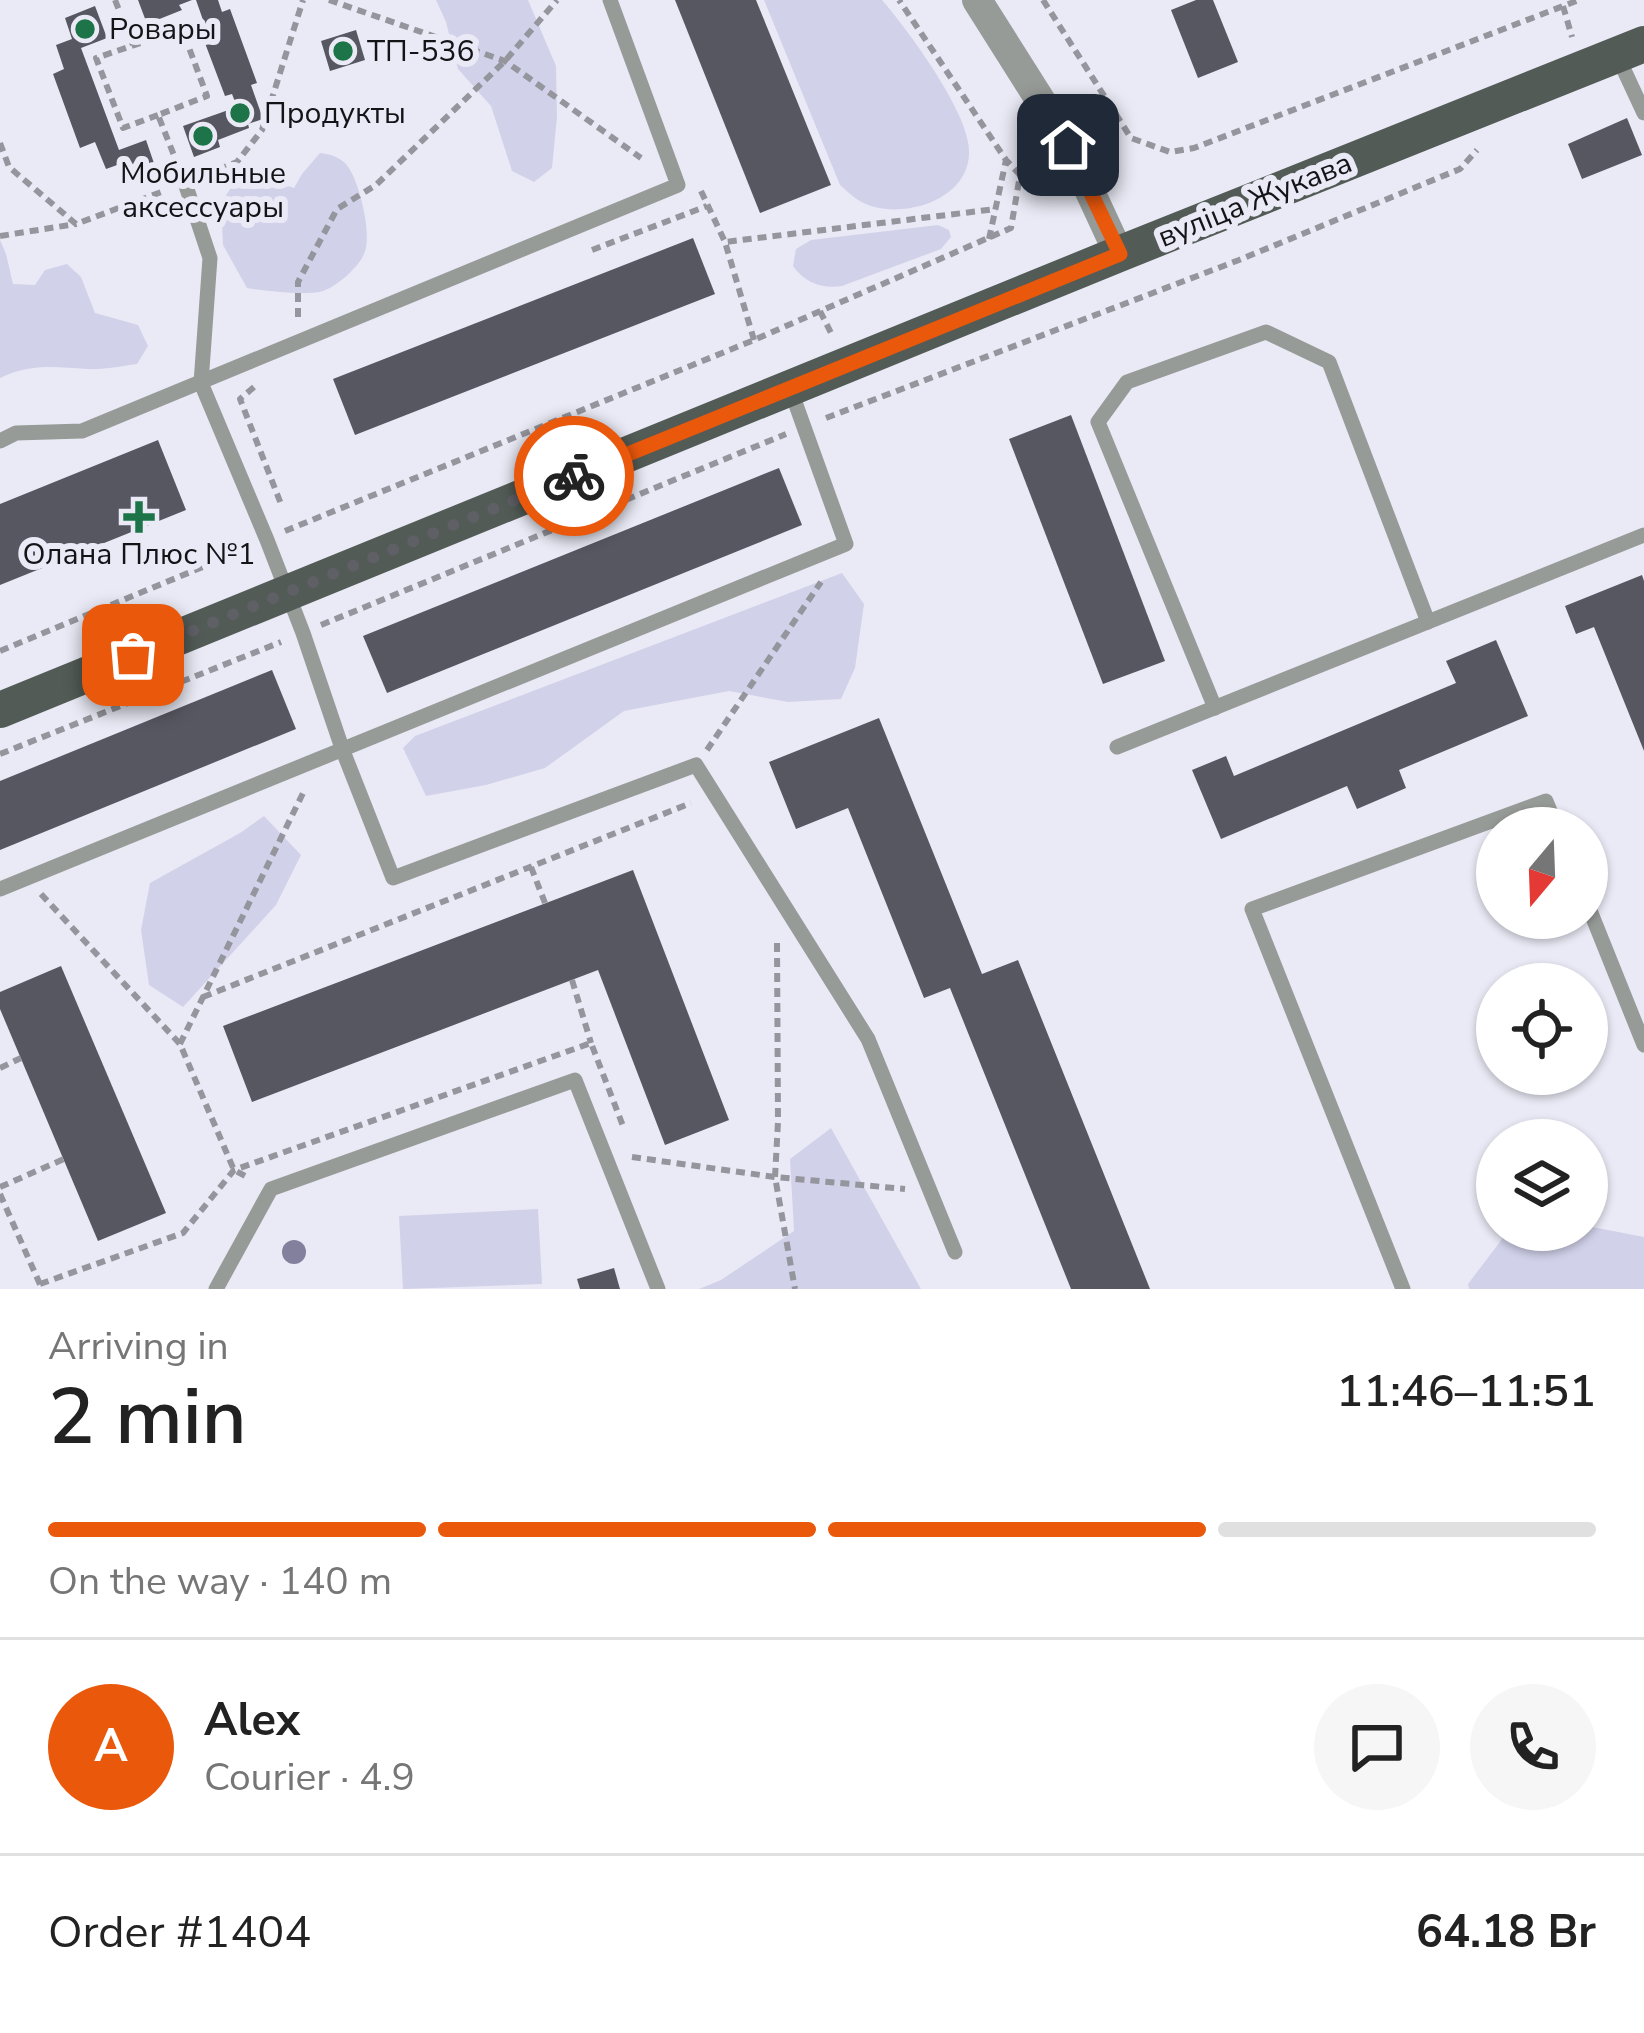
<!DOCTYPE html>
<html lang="en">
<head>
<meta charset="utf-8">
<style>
	body { margin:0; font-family:"Nunito Sans",sans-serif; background:#f6f6f6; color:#222; height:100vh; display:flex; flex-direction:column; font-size:45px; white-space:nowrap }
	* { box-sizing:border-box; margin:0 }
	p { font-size:39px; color:#767676 }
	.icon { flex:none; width:66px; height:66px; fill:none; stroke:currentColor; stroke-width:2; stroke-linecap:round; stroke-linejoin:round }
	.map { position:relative; height:1289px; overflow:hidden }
	.side { display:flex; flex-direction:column; background:#fff; flex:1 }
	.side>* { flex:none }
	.needle { width:78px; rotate:199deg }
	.buttons { position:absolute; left:1476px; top:807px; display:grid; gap:24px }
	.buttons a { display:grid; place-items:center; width:132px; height:132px; border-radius:50%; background:#fff; box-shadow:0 3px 9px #0004; font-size:60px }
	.pin { position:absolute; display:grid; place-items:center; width:102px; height:102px; color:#fff; margin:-51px; border-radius:24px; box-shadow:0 6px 18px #0006 }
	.courier { position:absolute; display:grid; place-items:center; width:120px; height:120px; margin:-60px; border:9px solid #ea580c; border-radius:50%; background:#fff; color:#222; box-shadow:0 3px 15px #0007 }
	.summary em { font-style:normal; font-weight:600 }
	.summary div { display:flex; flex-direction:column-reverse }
	.summary { display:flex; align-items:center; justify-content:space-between; height:204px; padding:0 48px }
	h1 { font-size:78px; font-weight:600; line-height:90px }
	.bar { display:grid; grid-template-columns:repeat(4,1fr); gap:18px 12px; align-content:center; height:144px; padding:0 48px }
	.bar i { height:15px; border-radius:9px; background:#e0e0e0 }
	.bar .current { background:#ea580c }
	.bar p { grid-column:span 4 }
	.line { display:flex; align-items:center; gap:30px; padding:0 48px; border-top:3px solid #e0e0e0 }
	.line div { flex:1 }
	.round { display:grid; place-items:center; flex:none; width:126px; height:126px; border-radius:63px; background:#f6f6f6 }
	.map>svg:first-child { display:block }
</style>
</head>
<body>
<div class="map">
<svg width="1644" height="1289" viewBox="0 0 1644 1289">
	<rect width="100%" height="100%" fill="#eaeaf6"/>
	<g fill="#d1d1ea">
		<path d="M436,0h92l28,66 1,51 -5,51 -18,14 -22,-11 -21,-65 -33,-37 -12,-47z"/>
		<path d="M764,0h118c26,30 80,104 86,142 10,52 -55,77 -97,64 -13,-4 -21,-12 -31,-21z"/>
		<path d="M320,153c10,1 19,4 26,11 13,15 27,71 18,90 -5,13 -28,33 -41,37 -16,5 -59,0 -76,-3l-24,-43 -2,-42 15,-23 24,-3 34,11 8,-14z"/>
		<path d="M938,225l11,5 2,7 -10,12 -99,37c-20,3 -37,-3 -49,-20l3,-17 15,-9z"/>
		<path d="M0,240l6,14 7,30 22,1 10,-15 22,-6 14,13 14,36 43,12 10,21 -11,18c-16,2 -33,6 -50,5 -32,-2 -56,-6 -87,9z"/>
		<path d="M842,573l22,31 -9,64 -14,31 -53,3 -59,-11 -105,20 -79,57 -59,17 -60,11 -23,-48 12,-12z"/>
		<path d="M264,816l37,39 -25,50 -93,102 -34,-22 -8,-55 9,-47 90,-50z"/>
		<path d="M831,1128l90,161h-222l22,-9 73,-49 -4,-72z"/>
		<path d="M538,1209l4,75 -139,5 -4,-73z"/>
		<path d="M1587,1226l57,11v52h-175l-1,-5 41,-54h78z"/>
	</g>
	<g fill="#575761">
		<path d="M138,0h54l-13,5 3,5 -35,14z"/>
		<path d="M196,0h22l4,12 8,-3 27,74 -6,2 12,34 -15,5 1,4 -31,12 2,7 -26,10 -11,-31 54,-19 -5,-13 -7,2 -28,-74 6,-2z"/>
		<path d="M675,0h81l75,185 -71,28z"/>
		<path d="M1196,0h17l25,62 -40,16 -27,-68z"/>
		<path d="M95,6l12,32 -26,10 38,102 27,-10 11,32 -30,11 -7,-19 -14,5 -11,-27 -15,6 -27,-74 11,-5 -8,-24 16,-6 -7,-21z"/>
		<path d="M356,30l9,30 -35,11 -9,-30z"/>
		<path d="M1627,118l15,37 -60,24 -14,-35z"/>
		<path d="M693,238l22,56 -360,141 -22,-56z"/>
		<path d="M1071,415l94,246 -62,23 -94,-245z"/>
		<path d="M158,440l28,70 -186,75v-81z"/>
		<path d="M779,468l23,57 -415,168 -24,-57z"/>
		<path d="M1642,575l2,6v170l-50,-124 -18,7 -11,-28z"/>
		<path d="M1496,640l32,76 -129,54 7,18 -49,21 -10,-23 -126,53 -29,-69 34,-14 8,20 222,-93 -10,-22z"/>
		<path d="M272,670l24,59 -296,121v-69z"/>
		<path d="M879,718l103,256 36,-14 132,329h-79l-121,-301 -26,10 -76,-190 -52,21 -27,-67z"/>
		<path d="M633,870l96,250 -64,25 -67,-175 -346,132 -29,-76z"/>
		<path d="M61,966l105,247 -68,28 -98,-232v-17z"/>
		<path d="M614,1268l6,21h-40l-3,-10z"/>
	</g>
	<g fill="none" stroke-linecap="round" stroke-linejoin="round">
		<g stroke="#95959d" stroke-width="6" stroke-dasharray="9 6" stroke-linecap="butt">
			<path d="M115,0l18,45"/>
			<path d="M329,0l176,61 136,97"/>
			<path d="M1043,0l88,138 39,14 24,-4 385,-148"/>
			<path d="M1563,6l9,31"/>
			<path d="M158,115l-35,13 -27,-70 86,-29 25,67 -49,19 19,48"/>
			<path d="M0,143l9,24 67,57 88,-33"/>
			<path d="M204,175l33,-13 25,-32 41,-130"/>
			<path d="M701,191l24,51"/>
			<path d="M0,236l76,-12"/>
			<path d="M989,239l17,-79"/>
			<path d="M592,250l115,-44"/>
			<path d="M820,311l12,24"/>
			<path d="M298,317v-35l39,-73 39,-24 129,-124 52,-61"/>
			<path d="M754,340l-29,-98 271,-33"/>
			<path d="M254,387l-14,12 41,105"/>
			<path d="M826,418l413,-158 221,-91 17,-19"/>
			<path d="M285,531l469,-191 257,-112 9,-53 -14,-15 -107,-160"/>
			<path d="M321,625l465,-191"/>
			<path d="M0,651l246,-102"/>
			<path d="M707,750l114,-168"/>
			<path d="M0,754l281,-112"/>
			<path d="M531,867l14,36"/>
			<path d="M41,894l139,150 54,126 15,8"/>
			<path d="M777,943l1,179 -3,55 20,112"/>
			<path d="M572,980l19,63"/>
			<path d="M203,997l488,-194"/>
			<path d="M180,1044l125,-255"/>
			<path d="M0,1068l21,-10"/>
			<path d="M632,1157l143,20 130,12"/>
			<path d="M0,1187l64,-28"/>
			<path d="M0,1194l42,95"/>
			<path d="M40,1284l143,-51 51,-63 357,-127 32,83"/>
		</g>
		<g stroke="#979b98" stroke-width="15">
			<path d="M1617,55l27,58"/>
			<path d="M185,183l25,75 -9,125 66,157 36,93 40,118 50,127 303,-113 172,274 87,213"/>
			<path d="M0,441l16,-8 66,-2 596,-246 -68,-185"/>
			<path d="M1215,708l-117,-286 29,-40 139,-50 63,30 99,260"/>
			<path d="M1117,747l527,-212"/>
			<path d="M0,889l846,-345 -55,-153"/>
			<path d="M1587,903l57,142"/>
			<path d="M216,1289l55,-100 304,-109 83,209"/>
			<path d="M1403,1289l-151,-380 294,-108 11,27"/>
		</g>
		<path stroke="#979b98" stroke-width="30" d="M977,0l91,144 51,110"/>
		<path stroke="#525b55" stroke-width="36" d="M0,710l1119,-456 525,-210"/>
	</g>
	<circle fill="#83809e" cx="294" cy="1252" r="12"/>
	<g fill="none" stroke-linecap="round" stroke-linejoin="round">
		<path stroke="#5f5f66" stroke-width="12" stroke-dasharray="0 21.6" d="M133,655l441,-179"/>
		<path stroke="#ea580c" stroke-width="15" d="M574,476l546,-222 -52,-109"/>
	</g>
	<g fill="#1c7448" stroke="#eaeaf6" stroke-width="4.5">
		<circle cx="85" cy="29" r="12"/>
		<circle cx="343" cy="51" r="12"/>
		<circle cx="240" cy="113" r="12"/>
		<circle cx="203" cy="136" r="12"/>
		<path d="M133 499h12v12h12v12h-12v12h-12v-12h-12v-12h12z"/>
	</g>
	<g text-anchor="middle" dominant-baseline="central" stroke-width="12" stroke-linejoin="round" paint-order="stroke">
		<g font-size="30" fill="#141418" stroke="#eaeaf6" text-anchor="start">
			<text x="109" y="29">Ровары</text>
			<text x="367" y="51">ТП-536</text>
			<text x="264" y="113">Продукты</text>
			<text x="203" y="173" text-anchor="middle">Мобильные<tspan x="203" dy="34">аксессуары</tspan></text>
			<text x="139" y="554" text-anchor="middle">Олана Плюс №1</text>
		</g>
		<g font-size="30" fill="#141418" stroke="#eaeaf6">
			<text transform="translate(1255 200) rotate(-22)">вуліца Жукава</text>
		</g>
	</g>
</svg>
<div class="buttons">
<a><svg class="needle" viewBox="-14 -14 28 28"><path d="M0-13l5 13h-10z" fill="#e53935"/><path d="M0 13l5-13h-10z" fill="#767676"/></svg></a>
<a><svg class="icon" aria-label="locate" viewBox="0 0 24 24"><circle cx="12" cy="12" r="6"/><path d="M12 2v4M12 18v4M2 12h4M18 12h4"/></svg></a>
<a><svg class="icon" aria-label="layers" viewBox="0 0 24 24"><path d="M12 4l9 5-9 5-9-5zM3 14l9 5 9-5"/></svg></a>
</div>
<div class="pin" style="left:133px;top:655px;background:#ea580c"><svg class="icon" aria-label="bag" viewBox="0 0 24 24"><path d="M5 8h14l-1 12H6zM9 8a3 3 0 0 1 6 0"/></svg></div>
<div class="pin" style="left:1068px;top:145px;background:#1f2937"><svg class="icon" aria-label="home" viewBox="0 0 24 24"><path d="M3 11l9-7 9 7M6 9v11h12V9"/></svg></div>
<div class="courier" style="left:574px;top:476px"><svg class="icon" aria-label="bike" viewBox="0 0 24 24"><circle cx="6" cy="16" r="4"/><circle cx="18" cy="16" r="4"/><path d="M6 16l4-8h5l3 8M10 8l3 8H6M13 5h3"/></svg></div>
</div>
<section class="side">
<div class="summary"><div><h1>2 min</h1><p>Arriving in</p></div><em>11:46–11:51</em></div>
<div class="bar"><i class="current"></i><i class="current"></i><i class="current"></i><i></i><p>On the way · 140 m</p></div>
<div class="line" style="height:216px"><b class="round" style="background:#ea580c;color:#fff">A</b><div><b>Alex</b><p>Courier · 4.9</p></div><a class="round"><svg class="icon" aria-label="chat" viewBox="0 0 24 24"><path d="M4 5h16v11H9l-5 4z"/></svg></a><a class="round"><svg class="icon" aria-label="phone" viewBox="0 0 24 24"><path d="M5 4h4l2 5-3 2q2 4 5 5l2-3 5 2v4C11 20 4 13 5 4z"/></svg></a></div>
<div class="line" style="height:156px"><div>Order #1404</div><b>64.18 Br</b></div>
</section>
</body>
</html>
